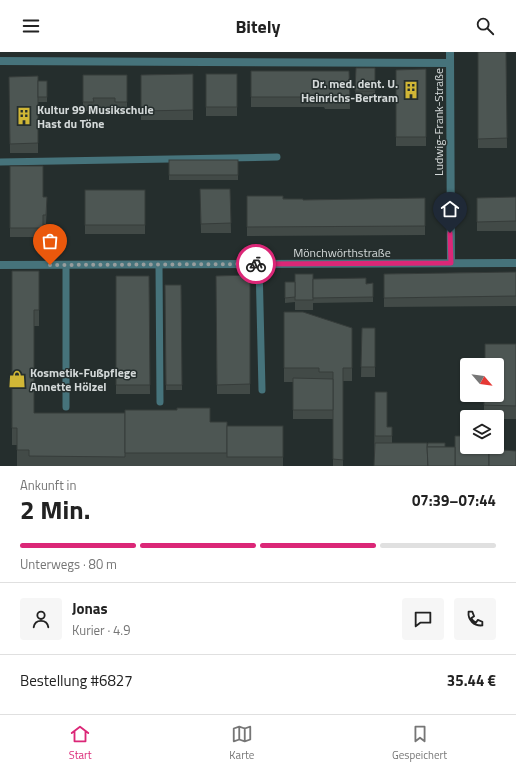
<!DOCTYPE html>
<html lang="de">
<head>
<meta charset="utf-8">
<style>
	body { margin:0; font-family:"Titillium Web",sans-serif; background:#f6f6f6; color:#222; height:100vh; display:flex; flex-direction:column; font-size:15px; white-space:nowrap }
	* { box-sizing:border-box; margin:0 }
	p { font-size:13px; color:#767676 }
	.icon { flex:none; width:22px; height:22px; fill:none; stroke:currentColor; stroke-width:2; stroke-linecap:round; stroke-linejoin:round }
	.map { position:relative; height:414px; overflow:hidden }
	.sheet { display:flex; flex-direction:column; background:#fff; flex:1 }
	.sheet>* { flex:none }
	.needle { width:26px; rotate:118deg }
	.buttons { position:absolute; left:460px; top:306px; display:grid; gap:8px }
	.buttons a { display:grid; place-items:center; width:44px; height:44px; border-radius:4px; background:#fff; box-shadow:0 1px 3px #0004; font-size:20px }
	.pin { position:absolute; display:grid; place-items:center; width:34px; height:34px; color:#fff; margin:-41px -17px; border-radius:50% 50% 50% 0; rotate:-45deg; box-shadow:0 0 4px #0007 }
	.pin .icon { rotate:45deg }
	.courier { position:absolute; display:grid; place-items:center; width:40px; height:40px; margin:-20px; border:3px solid #db2777; border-radius:50%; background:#fff; color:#222; box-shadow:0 1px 5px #0007 }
	.head em { font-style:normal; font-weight:700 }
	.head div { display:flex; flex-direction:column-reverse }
	.head { display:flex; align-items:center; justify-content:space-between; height:68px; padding:0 20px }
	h1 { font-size:26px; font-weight:700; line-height:30px }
	.bar { display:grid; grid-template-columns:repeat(4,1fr); gap:6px 4px; align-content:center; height:48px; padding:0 20px }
	.bar i { height:5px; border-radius:3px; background:#e0e0e0 }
	.bar .on { background:#db2777 }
	.bar p { grid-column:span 4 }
	.line { display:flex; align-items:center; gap:10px; padding:0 20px; border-top:1px solid #e0e0e0 }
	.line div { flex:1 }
	.round { display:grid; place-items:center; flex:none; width:42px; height:42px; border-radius:4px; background:#f6f6f6 }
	header { display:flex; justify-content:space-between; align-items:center; height:52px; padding:0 20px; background:#fff; font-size:18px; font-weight:700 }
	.tab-bar { display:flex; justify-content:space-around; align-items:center; height:56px; border-top:1px solid #e0e0e0; background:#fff; font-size:11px; color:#767676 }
	.tab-bar a { display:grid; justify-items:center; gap:2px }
	.tab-bar .on { color:#db2777 }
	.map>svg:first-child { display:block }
</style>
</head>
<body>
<header><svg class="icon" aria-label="menu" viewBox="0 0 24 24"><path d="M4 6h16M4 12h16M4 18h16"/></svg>Bitely<svg class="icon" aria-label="search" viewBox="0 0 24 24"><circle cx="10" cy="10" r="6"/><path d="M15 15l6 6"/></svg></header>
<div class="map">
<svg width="516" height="414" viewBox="0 0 516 414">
	<rect width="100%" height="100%" fill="#252e2d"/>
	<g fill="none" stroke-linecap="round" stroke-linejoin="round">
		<g stroke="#46737b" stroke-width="7">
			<path d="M0,110l277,-5"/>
			<path d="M259,212l3,126"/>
			<path d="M66,213v142"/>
			<path d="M159,213l1,137"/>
		</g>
		<g stroke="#46737b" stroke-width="8">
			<path d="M450,0l1,211"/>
			<path d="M0,9l450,2"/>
			<path d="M0,213l516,-2"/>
		</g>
	</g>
	<g fill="#424a47">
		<path d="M478,0h28l1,96h-29z"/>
		<path d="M356,16h19v33l-20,-1z"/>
		<path d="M426,17v77h-30v-76z"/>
		<path d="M251,19h98l1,38h-25l-1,-2h-73z"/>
		<path d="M193,22v46h-52v-45z"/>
		<rect x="206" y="22" width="31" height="42"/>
		<path d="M83,23h44v37h-12v-4h-21v3h-11z"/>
		<path d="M9,25l29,4 9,16v5h-9v51h-28z"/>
		<rect x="169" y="108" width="69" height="20"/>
		<path d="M10,114l33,31 4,10 -1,17 -3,1v12h-33z"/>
		<path d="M200,137h30l1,44h-30z"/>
		<rect x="85" y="138" width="60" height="44"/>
		<path d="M247,144l56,4 122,-2v37l-178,1z"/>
		<path d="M516,145v34h-39v-33z"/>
		<path d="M12,219h27v55h-5v87l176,9 17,4h56v40h-266v-21h-5z"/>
		<path d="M516,220v34l-132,1v-33z"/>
		<path d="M250,223v119h-33l-1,-118z"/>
		<path d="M116,224h33l1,118h-34z"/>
		<path d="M313,227l53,5 7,-1v19l-60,1v7h-18v-18v10l-10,1v-16l10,-5z"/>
		<path d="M165,233h16l1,105h-16z"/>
		<path d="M284,260l68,16v53h-9v85h-10v-47h-40v-37h-9z"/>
		<path d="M362,276h13v49h-14z"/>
		<path d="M516,292v75h-19v-2h-13v-22z"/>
		<path d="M375,340l12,35h5v16l53,4h22l-93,19z"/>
	</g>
	<g fill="#4d5653" stroke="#363c3a">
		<path d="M478,0h28l1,86 -29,1z"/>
		<path d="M356,16h19v23h-20z"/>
		<path d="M426,17v68h-30v-67z"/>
		<path d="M251,19h98l1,29h-25l-1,-3h-73z"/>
		<path d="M193,22v36l-52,1v-36z"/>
		<rect x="206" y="22" width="31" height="33"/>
		<path d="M83,23h44v27h-12v-4h-22l1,4h-11z"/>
		<path d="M38,24v67l-28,1 -1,-67z"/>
		<rect x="38" y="29" width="9" height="16"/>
		<rect x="169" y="108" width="69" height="15"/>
		<path d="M10,114h33v31h4l-1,18h-3v13h-33z"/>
		<path d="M200,137h30l1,34 -30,1z"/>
		<rect x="85" y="138" width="60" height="35"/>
		<path d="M247,144h36v3h20v1l122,-2v28l-178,1z"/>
		<path d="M516,145v24l-39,1v-24z"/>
		<path d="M12,219h27v39h-5v103h91v44l-96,-1v-6h-12v-22h-5z"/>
		<path d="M516,220v24l-132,2v-24z"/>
		<rect x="295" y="222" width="18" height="26"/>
		<path d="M250,223v109l-33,1 -1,-109z"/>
		<path d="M116,224h33l1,109h-34z"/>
		<path d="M366,226v6l7,-1v14l-60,1v-19z"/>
		<path d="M285,230h10v15l-10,1z"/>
		<path d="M165,233h16l1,100h-16z"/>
		<path d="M284,260h19l49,16v40h-9v92l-10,-1v-87h-14v-4h-35z"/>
		<path d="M362,276h13v39h-14z"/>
		<path d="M485,292h31v62l-32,-1v-10h13v-30h-12z"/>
		<path d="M293,326l40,1v31h-40z"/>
		<path d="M375,340h12v35h5v9h-17z"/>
		<path d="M177,356h33v14h17v31h-102v-43h52z"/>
		<rect x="227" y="374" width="56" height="31"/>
		<path d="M455,384h12v11h22v19h-34z"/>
		<path d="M497,389h6v9l13,1v15h-27v-19h8z"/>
		<path d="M375,391h52l1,23h-54z"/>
		<path d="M428,391h17v4h-18z"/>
		<path d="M427,395h28v19h-27z"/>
	</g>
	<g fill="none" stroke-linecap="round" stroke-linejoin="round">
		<path stroke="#979d9d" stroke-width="4" stroke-dasharray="0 7.2" d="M50,213l206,-1"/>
		<path stroke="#db2777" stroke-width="5" d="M256,212l195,-1 -1,-30"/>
	</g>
	<defs>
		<g id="building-bare" transform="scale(1.38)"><path d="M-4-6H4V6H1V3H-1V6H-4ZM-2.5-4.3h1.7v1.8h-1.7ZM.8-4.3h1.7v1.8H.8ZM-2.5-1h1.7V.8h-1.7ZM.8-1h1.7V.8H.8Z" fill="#d1b736" stroke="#252e2d" stroke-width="2.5" paint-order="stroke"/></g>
		<g id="shop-bare" transform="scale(1.38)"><path d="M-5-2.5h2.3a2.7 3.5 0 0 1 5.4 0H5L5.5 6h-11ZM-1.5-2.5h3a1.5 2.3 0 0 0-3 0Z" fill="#d1b736" stroke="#252e2d" stroke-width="2.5" paint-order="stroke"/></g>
	</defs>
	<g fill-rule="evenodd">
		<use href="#building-bare" x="411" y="38"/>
		<use href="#building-bare" x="24" y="64"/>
		<use href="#shop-bare" x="17" y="327"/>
	</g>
	<g text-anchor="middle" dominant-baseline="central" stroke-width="3" stroke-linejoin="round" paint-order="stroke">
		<g font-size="12" font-weight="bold" fill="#d4d9d9" stroke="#252e2d" text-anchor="start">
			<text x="398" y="31" text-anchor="end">Dr. med. dent. U.<tspan x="398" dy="14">Heinrichs-Bertram</tspan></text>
			<text x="37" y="57">Kultur 99 Musikschule<tspan x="37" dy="14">Hast du Töne</tspan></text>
			<text x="30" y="320">Kosmetik-Fußpflege<tspan x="30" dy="14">Annette Hölzel</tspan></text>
		</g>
		<g font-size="12" fill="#d4d9d9" stroke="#252e2d">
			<text transform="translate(438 70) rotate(-90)">Ludwig-Frank-Straße</text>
			<text x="342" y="200">Mönchwörthstraße</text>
		</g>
	</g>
</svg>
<div class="buttons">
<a><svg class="needle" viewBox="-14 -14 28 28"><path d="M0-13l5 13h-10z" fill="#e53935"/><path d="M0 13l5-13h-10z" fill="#767676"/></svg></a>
<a><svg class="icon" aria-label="layers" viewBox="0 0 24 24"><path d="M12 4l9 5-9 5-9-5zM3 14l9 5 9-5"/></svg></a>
</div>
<div class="pin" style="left:50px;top:213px;background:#ea580c"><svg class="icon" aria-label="bag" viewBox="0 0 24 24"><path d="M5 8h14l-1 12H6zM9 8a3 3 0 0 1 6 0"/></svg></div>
<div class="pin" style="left:450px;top:181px;background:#1f2937"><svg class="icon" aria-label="home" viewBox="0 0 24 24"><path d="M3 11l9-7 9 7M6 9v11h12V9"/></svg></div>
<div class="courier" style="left:256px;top:212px"><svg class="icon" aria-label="bike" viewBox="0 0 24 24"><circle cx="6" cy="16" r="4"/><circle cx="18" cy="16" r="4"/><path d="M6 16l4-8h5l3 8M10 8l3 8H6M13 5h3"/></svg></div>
</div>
<section class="sheet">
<div class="head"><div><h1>2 Min.</h1><p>Ankunft in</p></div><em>07:39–07:44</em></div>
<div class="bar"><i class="on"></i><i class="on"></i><i class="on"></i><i></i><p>Unterwegs · 80 m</p></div>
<div class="line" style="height:72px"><a class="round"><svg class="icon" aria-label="person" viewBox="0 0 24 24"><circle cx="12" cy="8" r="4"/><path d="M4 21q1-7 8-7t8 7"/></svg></a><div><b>Jonas</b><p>Kurier · 4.9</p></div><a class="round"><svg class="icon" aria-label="chat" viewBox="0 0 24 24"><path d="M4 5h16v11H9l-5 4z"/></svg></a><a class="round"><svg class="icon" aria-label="phone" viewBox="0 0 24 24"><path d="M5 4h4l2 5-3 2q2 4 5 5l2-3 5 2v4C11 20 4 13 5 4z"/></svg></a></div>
<div class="line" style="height:52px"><div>Bestellung #6827</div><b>35.44 €</b></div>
</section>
<nav class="tab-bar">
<a class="on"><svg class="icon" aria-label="home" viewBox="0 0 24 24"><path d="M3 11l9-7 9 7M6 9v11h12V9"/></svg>Start</a>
<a><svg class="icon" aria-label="map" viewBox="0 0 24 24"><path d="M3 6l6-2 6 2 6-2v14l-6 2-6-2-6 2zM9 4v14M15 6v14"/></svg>Karte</a>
<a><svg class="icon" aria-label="saved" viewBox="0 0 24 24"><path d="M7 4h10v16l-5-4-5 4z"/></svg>Gespeichert</a>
</nav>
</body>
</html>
